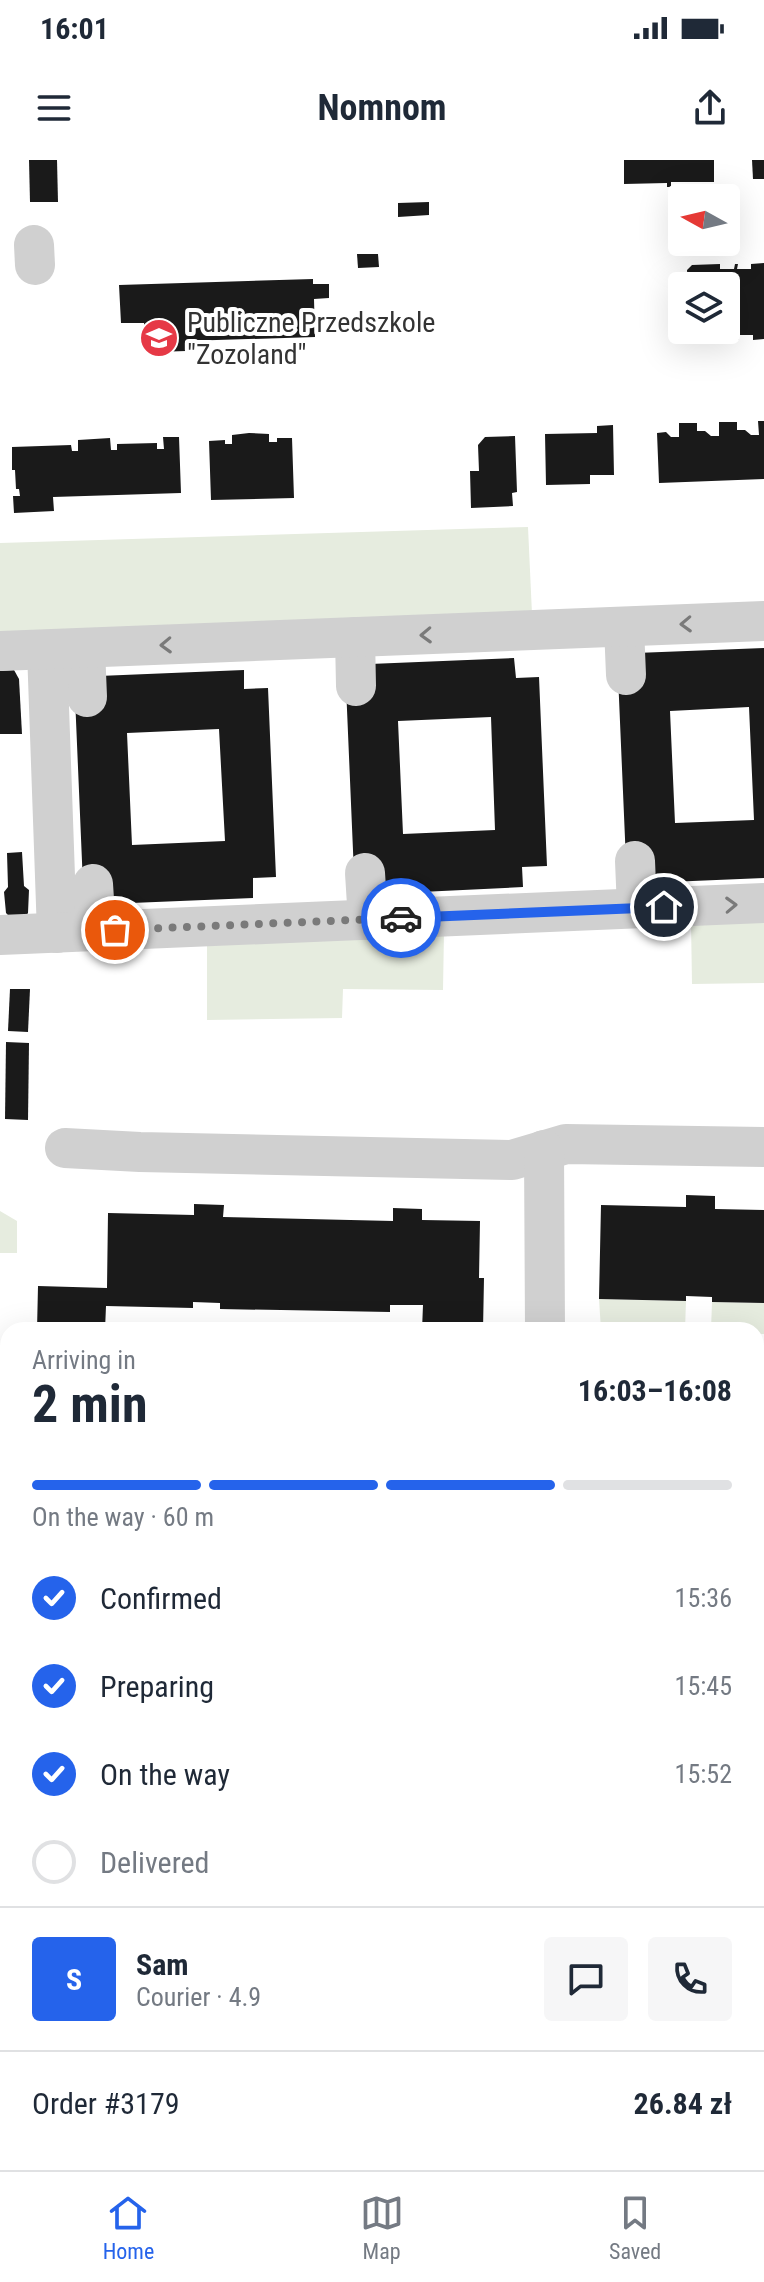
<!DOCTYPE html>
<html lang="en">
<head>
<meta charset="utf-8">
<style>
	body { margin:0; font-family:"Roboto Condensed",sans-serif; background:#f6f6f7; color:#1f2937; height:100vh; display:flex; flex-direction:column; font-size:30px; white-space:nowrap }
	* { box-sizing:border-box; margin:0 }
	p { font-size:26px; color:#747a83 }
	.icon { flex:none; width:44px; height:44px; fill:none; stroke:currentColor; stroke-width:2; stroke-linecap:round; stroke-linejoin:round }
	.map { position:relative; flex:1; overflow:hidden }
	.sheet { position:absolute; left:0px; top:1162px; width:764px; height:848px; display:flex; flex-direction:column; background:#fff; border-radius:24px 24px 0 0; box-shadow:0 8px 32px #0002 }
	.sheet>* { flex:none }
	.needle { width:52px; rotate:278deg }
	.buttons { position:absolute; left:668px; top:24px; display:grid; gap:16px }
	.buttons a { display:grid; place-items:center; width:72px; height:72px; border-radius:8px; background:#fff; box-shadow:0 8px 32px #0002; font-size:40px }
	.pin { position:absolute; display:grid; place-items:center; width:68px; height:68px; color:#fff; margin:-34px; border:4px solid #fff; border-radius:50%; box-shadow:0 2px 8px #0007 }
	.courier { position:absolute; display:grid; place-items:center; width:80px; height:80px; margin:-40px; border:6px solid #2563eb; border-radius:50%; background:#fff; color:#222; box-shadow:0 2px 10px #0007 }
	.summary em { font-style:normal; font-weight:700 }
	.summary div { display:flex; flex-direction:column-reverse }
	.summary { display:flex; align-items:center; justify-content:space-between; height:136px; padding:0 32px }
	h1 { font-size:52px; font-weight:700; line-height:60px }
	.bar { display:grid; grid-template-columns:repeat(4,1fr); gap:12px 8px; align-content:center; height:96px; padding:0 32px }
	.bar i { height:10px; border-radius:6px; background:#e0e1e3 }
	.bar .current { background:#2563eb }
	.bar p { grid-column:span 4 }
	.line { display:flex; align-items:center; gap:20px; padding:0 32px; border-top:2px solid #e0e1e3 }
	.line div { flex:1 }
	.round { display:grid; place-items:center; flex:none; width:84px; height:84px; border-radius:8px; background:#f6f6f7 }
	ol { padding:0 32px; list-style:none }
	li { display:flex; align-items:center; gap:24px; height:88px }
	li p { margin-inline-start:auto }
	li .icon { padding:8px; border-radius:50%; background:#2563eb; color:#fff; stroke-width:4 }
	li:last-child { color:#747a83 }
	li i { width:44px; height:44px; border:4px solid #e0e1e3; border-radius:50% }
	.status { display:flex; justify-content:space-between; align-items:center; height:56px; padding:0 40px; background:#fff; direction:ltr }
	.status svg { height:22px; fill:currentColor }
	header { display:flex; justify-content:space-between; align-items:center; height:104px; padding:0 32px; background:#fff; font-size:36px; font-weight:700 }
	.tabs { display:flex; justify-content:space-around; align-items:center; height:112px; border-top:2px solid #e0e1e3; background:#fff; font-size:22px; color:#747a83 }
	.tabs a { display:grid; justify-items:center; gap:4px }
	.tabs .current { color:#2563eb }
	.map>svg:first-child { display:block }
</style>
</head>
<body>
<div class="status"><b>16:01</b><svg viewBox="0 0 49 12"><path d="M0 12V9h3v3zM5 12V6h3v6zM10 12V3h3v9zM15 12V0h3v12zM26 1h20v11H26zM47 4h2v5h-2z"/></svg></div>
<header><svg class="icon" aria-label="menu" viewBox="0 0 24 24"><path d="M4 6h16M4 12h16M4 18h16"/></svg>Nomnom<svg class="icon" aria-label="share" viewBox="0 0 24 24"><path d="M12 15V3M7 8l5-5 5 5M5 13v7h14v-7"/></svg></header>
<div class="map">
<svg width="764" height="2010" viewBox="0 0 764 2010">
	<rect width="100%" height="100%" fill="#fff"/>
	<g fill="#e6ecdf">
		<path d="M528,367l4,87 -532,20v-91z"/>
		<path d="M764,759v64l-72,1 -1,-62z"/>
		<path d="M444,771l-1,59 -100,-1 -1,29 -135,2v-80z"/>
		<path d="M0,1051l17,10v32h-17z"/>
		<path d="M599,1139l87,2 -1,29h-84z"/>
		<path d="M712,1142l52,1v31h-8v-4h-45z"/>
	</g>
	<g fill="#1a1a1a" fill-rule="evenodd">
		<path d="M29,0h28l1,42h-28z"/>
		<path d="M624,0h90v22h-43v5h-4v-4l-43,1z"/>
		<path d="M752,0h12v19h-11z"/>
		<path d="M429,42v13l-31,2v-14z"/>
		<path d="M357,94h21l1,13 -21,1z"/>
		<path d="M764,103v76l-11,1v-5h-14v5h-3v-5l-14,1v4l-27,1 -6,-5v-6h37v-44h-38l-1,-16 5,-5 28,-1v5h14l1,-5h3l-1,5h14v-5z"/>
		<path d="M313,119v5h16v14l-15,1 1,38 -130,4 1,10 -30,1 -11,-10 -1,-19h-23l-2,-38z"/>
		<path d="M758,261h6v58l-105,4 -2,-50 9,-1 5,5h8v-14h18v8h8l6,5h8v-14h18v8h8l6,5h8z"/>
		<path d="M613,265l1,50h-24v9l-44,1 -1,-51 52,-1v-7z"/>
		<path d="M249,273l20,1v8h8v-4h15l2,60 -83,2 -2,-59 16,-1v4h7v-9z"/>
		<path d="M515,276l2,56 -5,1 1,13 -42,2 -1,-37h9l-1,-26 7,-8z"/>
		<path d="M163,277h16l2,56 -128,4 1,14 -40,2 -1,-17h7l-1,-7h-3l-1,-19h-3v-23l59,-2 1,6h6v-11l32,-2 1,12h6v-6l40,-1v6h7z"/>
		<path d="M764,488v230l-119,5 -19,-21 -8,-187 18,-22zM749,547l5,113 -79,3 -5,-112z"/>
		<path d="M514,498l2,20 23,-1 8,189 -25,1 1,20 -144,7 -25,-20 -8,-188 24,-22zM491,557l4,113 -92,4 -5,-113z"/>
		<path d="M14,510l5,9 3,55h-22v-63z"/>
		<path d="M244,510v19l24,-1 8,189 -23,1v20l-146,6 -24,-19 -8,-188 24,-21zM219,569l6,112 -93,4 -5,-112z"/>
		<path d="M22,692l2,34 5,4 -1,23 -2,3 -15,2 -5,-5 -2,-21 4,-5 -1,-34z"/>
		<path d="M10,829h20l-2,43 -20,-1z"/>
		<path d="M6,882l23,1 -1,77 -23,-1z"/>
		<path d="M686,1035l29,1v13l49,1v93l-52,-1v-5l-26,-1v5l-87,-2 2,-94 85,2z"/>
		<path d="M194,1044l30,1 -1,12 170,4v-13l29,1v11l58,1 -1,57h5l-1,52h-61l1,-25h-33v7l-170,-3v-6l-27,-1v6l-87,-2 -1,24h-68l1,-44 69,2 1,-75 86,2z"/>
		<rect x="756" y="1299" width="8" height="93"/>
		<rect x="756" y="1516" width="8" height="93"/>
		<rect x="756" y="1772" width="8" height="47"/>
	</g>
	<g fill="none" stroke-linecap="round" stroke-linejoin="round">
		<g stroke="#d0d0d0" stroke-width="40">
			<path d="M34,85l1,20"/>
			<path d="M624,467l2,48"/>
			<path d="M355,477l1,49"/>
			<path d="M85,488l2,49"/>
			<path d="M47,490l10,283"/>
			<path d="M0,491l764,-30"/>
			<path d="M635,701l2,47"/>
			<path d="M365,713l3,47"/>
			<path d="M93,724l3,47"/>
			<path d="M0,775l764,-32"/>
			<path d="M65,988l75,4 372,8 54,-16 198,3"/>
			<path d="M544,990l1,180"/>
			<path d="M0,1614l8,8"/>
			<path d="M756,1685h8"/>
			<path d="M0,1699l8,-8"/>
			<path d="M0,1797l2,14 -2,17"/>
			<path d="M0,1909l5,101"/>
			<path d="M756,1973h8"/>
		</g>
	</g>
	<defs><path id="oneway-chevron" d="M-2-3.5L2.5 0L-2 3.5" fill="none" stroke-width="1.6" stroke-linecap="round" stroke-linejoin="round" transform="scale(2)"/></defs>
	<g stroke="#7a7a7a">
		<use href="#oneway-chevron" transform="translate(686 464) rotate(178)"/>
		<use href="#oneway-chevron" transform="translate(426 475) rotate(178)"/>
		<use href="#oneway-chevron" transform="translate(166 485) rotate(178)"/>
		<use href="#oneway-chevron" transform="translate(731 745) rotate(-2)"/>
	</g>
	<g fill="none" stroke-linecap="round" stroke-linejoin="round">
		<path stroke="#7a7a7a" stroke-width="8" stroke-dasharray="0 14.4" d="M115,770l286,-12"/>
		<path stroke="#2563eb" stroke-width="10" d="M401,758l263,-11"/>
	</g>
	<defs>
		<g id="school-disc" transform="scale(2)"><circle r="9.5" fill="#e63946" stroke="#fff"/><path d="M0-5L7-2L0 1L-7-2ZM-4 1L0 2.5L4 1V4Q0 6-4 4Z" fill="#fff"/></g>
	</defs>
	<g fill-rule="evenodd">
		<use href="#school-disc" x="159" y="178"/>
	</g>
	<g text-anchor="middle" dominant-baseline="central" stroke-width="8" stroke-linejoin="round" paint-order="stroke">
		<g font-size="28" fill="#333" stroke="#fff" text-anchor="start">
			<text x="187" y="162">Publiczne Przedszkole<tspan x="187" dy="32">"Zozoland"</tspan></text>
		</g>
	</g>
</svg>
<div class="buttons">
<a><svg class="needle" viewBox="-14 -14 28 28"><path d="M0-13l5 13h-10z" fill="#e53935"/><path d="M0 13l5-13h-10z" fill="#747a83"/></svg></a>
<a><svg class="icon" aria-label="layers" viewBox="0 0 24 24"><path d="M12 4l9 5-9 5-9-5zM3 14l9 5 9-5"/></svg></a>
</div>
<div class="pin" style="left:115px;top:770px;background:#ea580c"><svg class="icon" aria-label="bag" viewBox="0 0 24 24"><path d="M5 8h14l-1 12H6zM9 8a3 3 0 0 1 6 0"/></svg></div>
<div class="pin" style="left:664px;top:747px;background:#1f2937"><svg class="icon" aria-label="home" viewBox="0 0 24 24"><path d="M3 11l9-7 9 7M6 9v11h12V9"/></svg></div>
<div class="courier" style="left:401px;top:758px"><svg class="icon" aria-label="car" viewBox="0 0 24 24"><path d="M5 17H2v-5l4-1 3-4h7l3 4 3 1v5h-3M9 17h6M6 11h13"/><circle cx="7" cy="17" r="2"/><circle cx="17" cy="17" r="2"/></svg></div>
<section class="sheet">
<div class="summary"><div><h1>2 min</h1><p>Arriving in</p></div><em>16:03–16:08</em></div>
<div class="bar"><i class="current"></i><i class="current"></i><i class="current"></i><i></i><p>On the way · 60 m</p></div>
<ol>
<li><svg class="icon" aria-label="check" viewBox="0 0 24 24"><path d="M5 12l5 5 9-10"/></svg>Confirmed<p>15:36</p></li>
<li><svg class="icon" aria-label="check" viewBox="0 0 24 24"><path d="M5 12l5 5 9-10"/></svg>Preparing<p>15:45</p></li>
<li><svg class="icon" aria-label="check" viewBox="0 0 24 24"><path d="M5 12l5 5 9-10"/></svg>On the way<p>15:52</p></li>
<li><i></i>Delivered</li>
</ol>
<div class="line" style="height:144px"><b class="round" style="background:#2563eb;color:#fff">S</b><div><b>Sam</b><p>Courier · 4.9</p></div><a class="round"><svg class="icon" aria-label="chat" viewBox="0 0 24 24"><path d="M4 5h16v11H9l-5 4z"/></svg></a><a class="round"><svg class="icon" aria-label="phone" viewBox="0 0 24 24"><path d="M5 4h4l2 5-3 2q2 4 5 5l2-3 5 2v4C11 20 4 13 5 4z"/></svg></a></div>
<div class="line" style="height:104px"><div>Order #3179</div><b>26.84 zł</b></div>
</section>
</div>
<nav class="tabs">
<a class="current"><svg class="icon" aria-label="home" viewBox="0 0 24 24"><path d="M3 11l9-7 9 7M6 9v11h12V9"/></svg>Home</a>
<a><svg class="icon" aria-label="map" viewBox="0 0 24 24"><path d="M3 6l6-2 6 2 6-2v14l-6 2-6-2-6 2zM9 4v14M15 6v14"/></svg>Map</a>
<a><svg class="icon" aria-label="saved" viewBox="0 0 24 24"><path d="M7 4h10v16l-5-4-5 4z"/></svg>Saved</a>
</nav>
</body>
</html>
